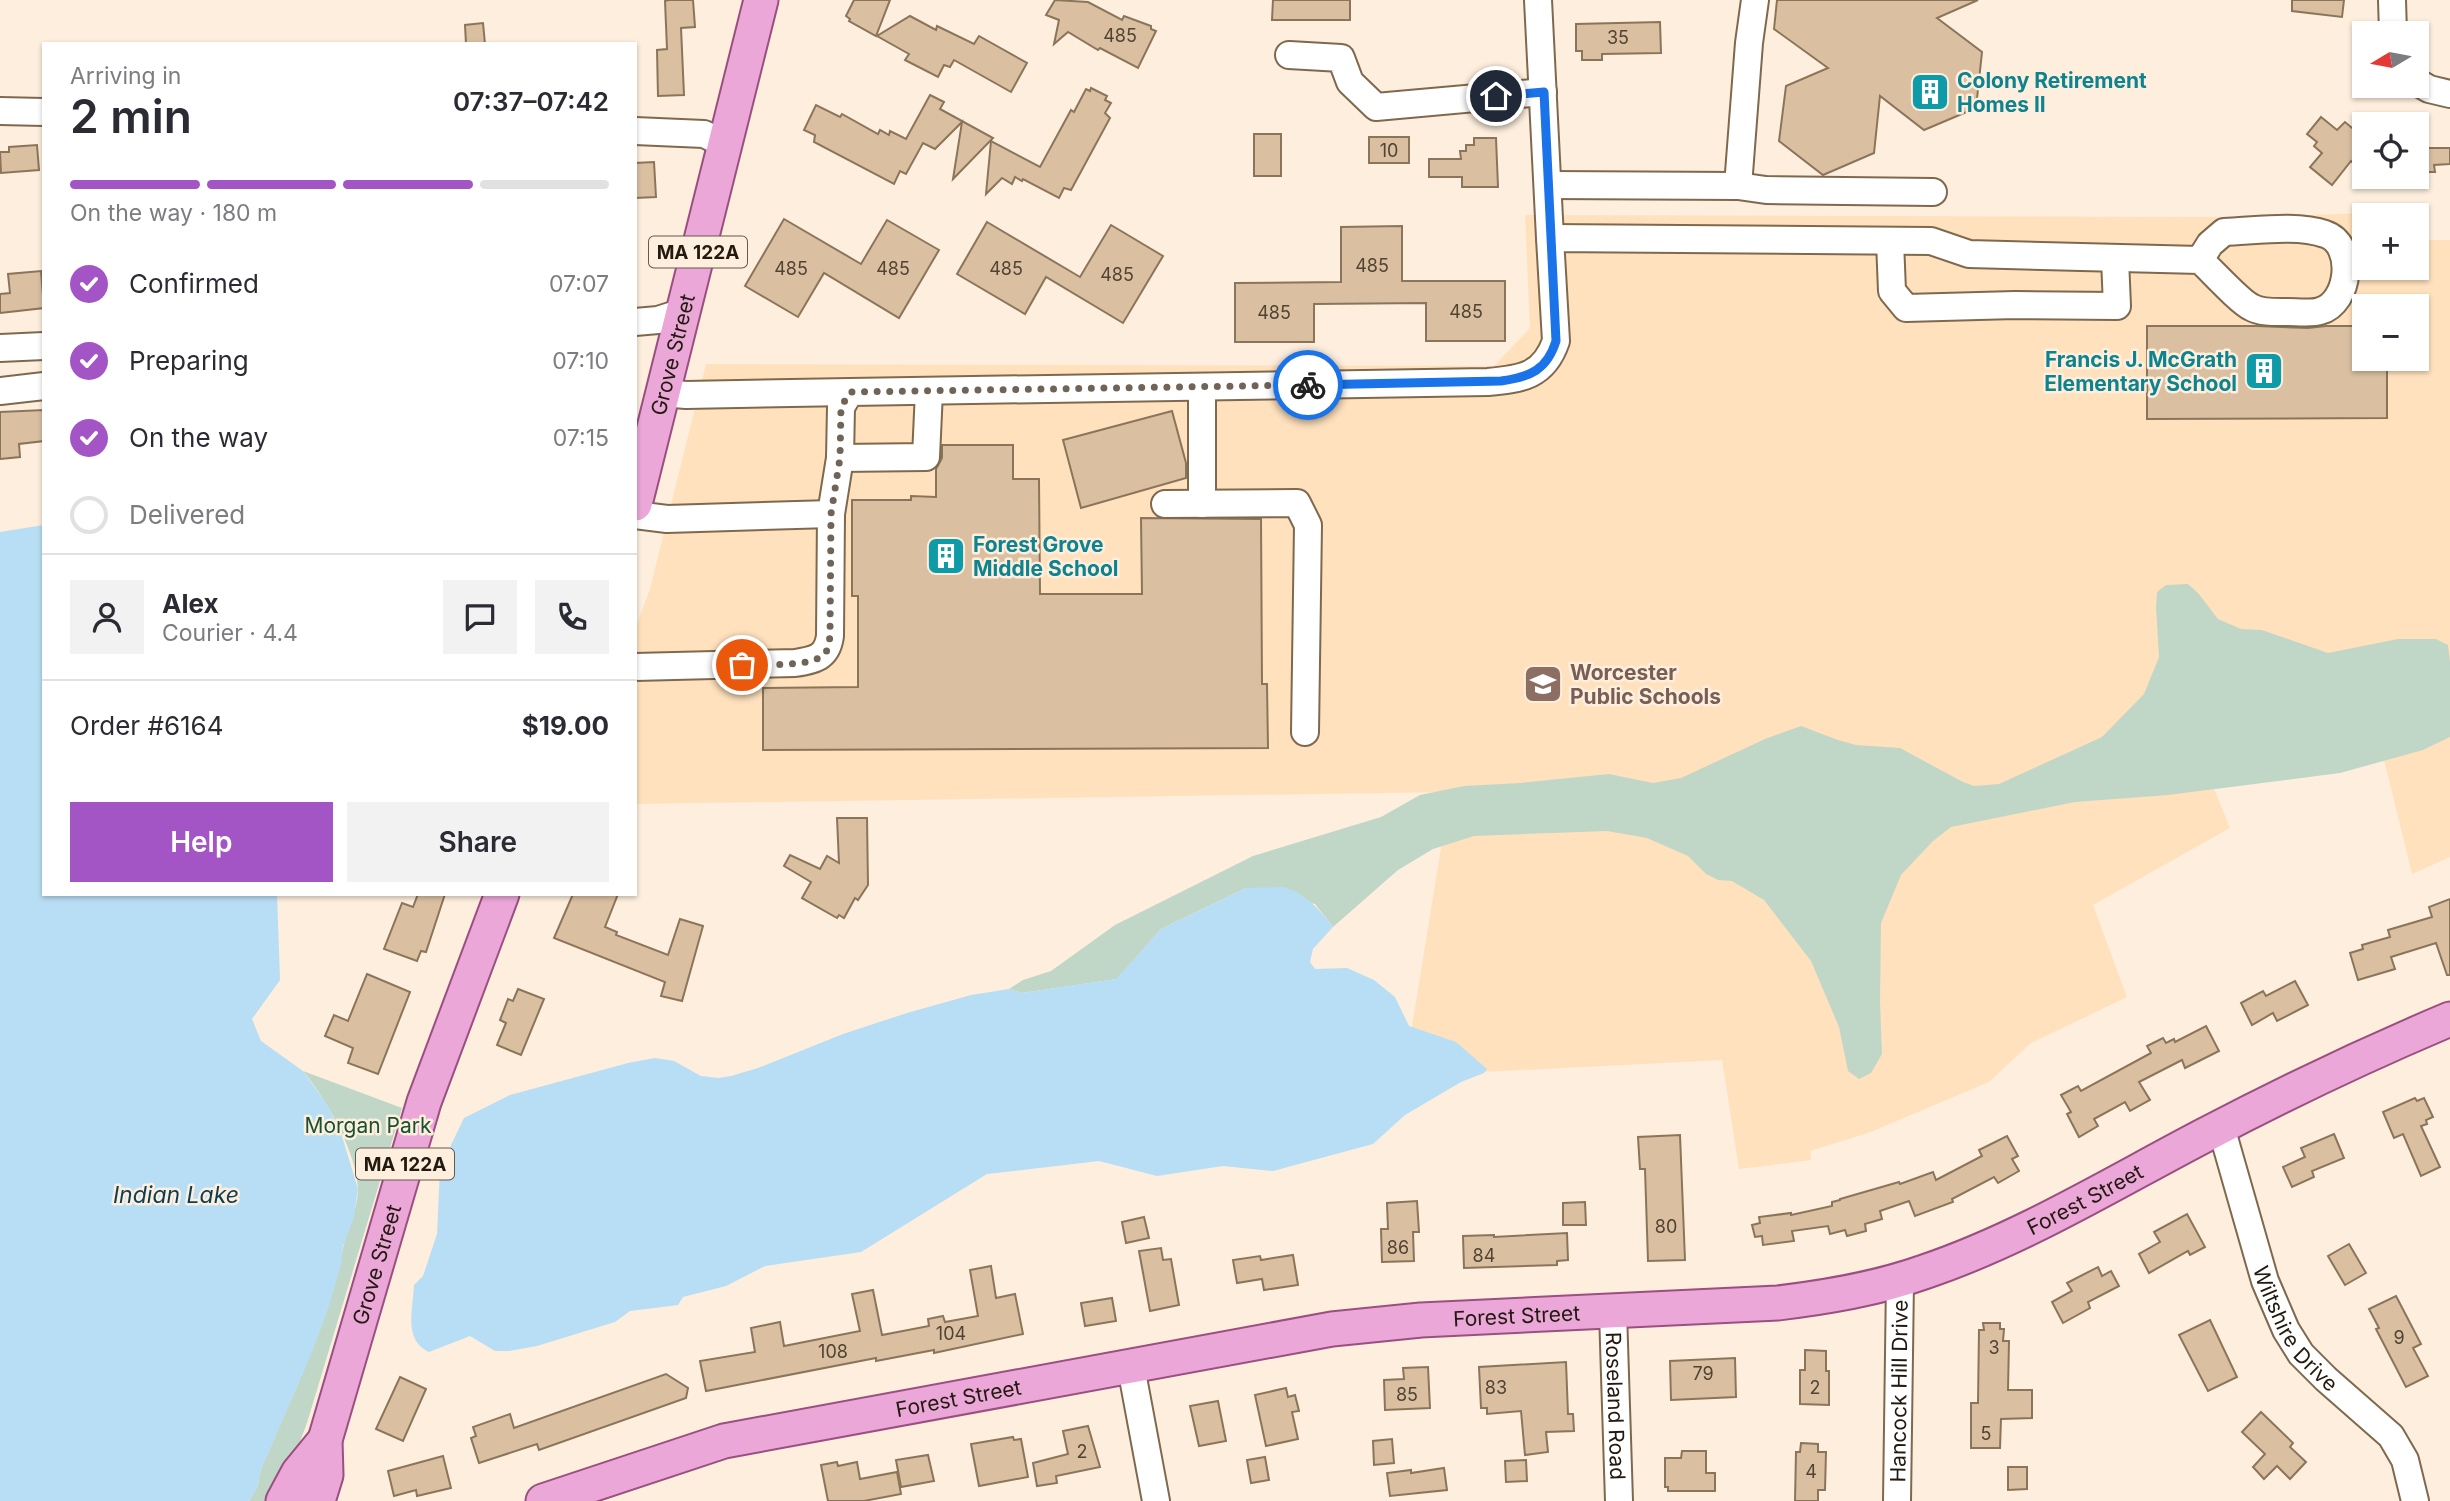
<!DOCTYPE html>
<html lang="en">
<head>
<meta charset="utf-8">
<style>
	body { margin:0; font-family:Inter,sans-serif; background:#f2f2f3; color:#2b2b33; height:100vh; display:flex; flex-direction:column; font-size:26px; white-space:nowrap }
	* { box-sizing:border-box; margin:0 }
	p { font-size:23px; color:#7c7c81 }
	.icon { flex:none; width:38px; height:38px; fill:none; stroke:currentColor; stroke-width:2; stroke-linecap:round; stroke-linejoin:round }
	.map { position:relative; flex:1; overflow:hidden }
	.panel { position:absolute; left:42px; top:42px; width:595px; height:854px; display:flex; flex-direction:column; background:#fff; border-radius:0px; box-shadow:0 2px 5px #0004 }
	.panel>* { flex:none }
	.needle { width:46px; rotate:260deg }
	.buttons { position:absolute; left:2352px; top:21px; display:grid; gap:14px }
	.buttons a { display:grid; place-items:center; width:77px; height:77px; border-radius:0px; background:#fff; box-shadow:0 2px 5px #0004; font-size:35px }
	.pin { position:absolute; display:grid; place-items:center; width:60px; height:60px; color:#fff; margin:-30px; border:4px solid #fff; border-radius:50%; box-shadow:0 2px 7px #0007 }
	.courier { position:absolute; display:grid; place-items:center; width:70px; height:70px; margin:-35px; border:5px solid #1a73e8; border-radius:50%; background:#fff; color:#222; box-shadow:0 2px 9px #0007 }
	.headline em { font-style:normal; font-weight:600 }
	.headline div { display:flex; flex-direction:column-reverse }
	.headline { display:flex; align-items:center; justify-content:space-between; height:119px; padding:0 28px }
	h1 { font-size:46px; font-weight:600; line-height:52px }
	.bar { display:grid; grid-template-columns:repeat(4,1fr); gap:10px 7px; align-content:center; height:84px; padding:0 28px }
	.bar i { height:9px; border-radius:5px; background:#e1e1e2 }
	.bar .selected { background:#a355c6 }
	.bar p { grid-column:span 4 }
	.line { display:flex; align-items:center; gap:18px; padding:0 28px; border-top:2px solid #e1e1e2 }
	.line div { flex:1 }
	.round { display:grid; place-items:center; flex:none; width:74px; height:74px; border-radius:0px; background:#f2f2f3 }
	ol { padding:0 28px; list-style:none }
	li { display:flex; align-items:center; gap:21px; height:77px }
	li p { margin-inline-start:auto }
	li .icon { padding:7px; border-radius:50%; background:#a355c6; color:#fff; stroke-width:4 }
	li:last-child { color:#7c7c81 }
	li i { width:38px; height:38px; border:4px solid #e1e1e2; border-radius:50% }
	.action { display:flex; gap:14px; margin-top:auto; padding:14px 28px }
	.action a { flex:1; height:80px; border-radius:0px; background:#a355c6; color:#fff; font-size:28px; font-weight:600; line-height:80px; text-align:center }
	.action a+a { background:#f2f2f3; color:#2b2b33 }
	.map>svg:first-child { display:block }
</style>
</head>
<body>
<div class="map">
<svg width="2450" height="1501" viewBox="0 0 2450 1501">
	<rect width="100%" height="100%" fill="#fdeedd"/>
	<path fill="#ffe1bd" fill-rule="evenodd" d="M2399,212v3h-35v53h53v-28h33v617l-38,17 -33,-135 -167,45 18,44 -137,77 34,92 -96,46 -42,39 -121,51 -58,18 1,9 -72,9 -17,-109 -318,16 46,-284 -815,12v-175l15,-40 56,-225 788,2 36,-38 -5,-113 725,2zM2364,306h53v53h-53z"/>
	<g fill="#c0d7c8">
		<path d="M2188,584l10,9 20,26 23,10 21,1 66,23 70,-14h38l12,6 2,17v75l-27,13 -83,23 -172,22 -93,7 -124,25 -18,14 -32,34 -20,48 -1,79 2,52 -11,19 -12,6 -11,-8 -9,-44 -28,-66 -47,-61 -32,-19 -14,-1 -12,-6 -18,-18 -41,-18 -40,-7 -133,5 -41,13 -35,21 -65,57 -18,-23 -69,-16 -85,41 -44,50 -95,14 -13,-4 14,-9 28,-9 64,-46 138,-69 128,-39 39,-22 44,-9 56,-3 89,-9 44,9 28,-5 84,-39 36,-13 37,14 18,5 44,3 63,34 11,4 25,-2 103,-47 42,-43 15,-37 -3,-50 1,-15 9,-7z"/>
		<path d="M303,1071l99,37 -95,315 -9,24 -27,54h-22l9,-15 2,-14c30,-73 68,-145 83,-224 4,-19 14,-37 15,-57 0,-37 -32,-92 -55,-120z"/>
	</g>
	<g fill="#b8def5">
		<path d="M44,525v369h233l3,86 -28,39 9,22 42,30 23,32 15,30 17,56 -4,28 -11,29 -2,18 -12,42 -17,46 -52,120 -2,14 -9,15h-249v-969z"/>
		<path d="M1284,887c23,8 35,22 49,40l-20,22 -3,13 5,7 32,-1 27,12 21,17 14,29 47,16 31,27 -3,4 -23,9 -56,33 -32,29 -100,27 -50,-5 -66,10 -58,-15 -112,13 -126,78 -96,14 -39,20 -43,11 -5,8 -48,6 -15,11 -78,24 -28,5h-14l-25,-15 -41,16c-26,-12 -16,-43 -15,-67l9,-9 14,-42 3,-66 24,-50 46,-23 118,-32 27,-5 19,3 27,15 17,2 13,-2 27,-8 85,-34 64,-21 64,-18 38,-6 13,4 94,-14 45,-50 85,-41z"/>
	</g>
	<g fill="#dac0a1" stroke="#8b755a" stroke-width="2">
		<path d="M669,0h24l2,27 -14,1 3,67 -26,1 -1,-46 10,-1 -2,-48z"/>
		<path d="M854,0h36l-14,36 -27,-15 1,-2 -4,-3z"/>
		<path d="M1055,0l33,2 34,18 2,-4 27,10v3l5,2 -18,37 -38,-20 -2,2 -30,-18 -14,12 5,-24 -13,-5z"/>
		<path d="M1273,0h77v20h-78z"/>
		<path d="M1777,0h201l-41,18 45,34 -6,56 -52,22 -44,-34 -6,57 -51,22 -44,-34 7,-55 42,-18 -54,-39z"/>
		<path d="M2292,0h52l-2,17 -50,-6z"/>
		<path d="M910,16l26,14 1,-4 37,18 5,-8 48,27 -16,29 -57,-32 -4,7 -6,-2 -6,12 -33,-17 4,-6 -32,-18z"/>
		<path d="M1660,22l1,31 -59,1v6h-20v-9h-6v-27z"/>
		<path d="M483,23l2,21h-19l-1,-19z"/>
		<path d="M1091,88l16,8 -2,4 6,3 -6,10 5,5 -39,72 -7,-2 -5,10 -36,-19 -1,2 -7,-4 -3,7 -10,-6 -16,16 5,-53 49,26 31,-57 3,2 12,-23 4,2z"/>
		<path d="M930,95l14,7 -4,7 53,29 -40,41 9,-57 -27,27 -12,-6 -17,31 -6,-3 -6,13 -80,-42 1,-7 -11,-5 12,-25 24,12 2,-3 36,20 2,-4 9,5 1,-4 16,8z"/>
		<path d="M2321,117l16,13 8,-8 19,16v15l-9,12 -4,-4 -19,24 -22,-18 12,-14 -8,-7 3,-4 -10,-8z"/>
		<rect x="1254" y="134" width="27" height="42"/>
		<rect x="1369" y="137" width="40" height="26"/>
		<path d="M1474,138h22l2,49h-36v-10h-33v-18h32l-1,-8h6v-6h8z"/>
		<path d="M37,145l2,25 -38,3 -1,-21h9v-5z"/>
		<path d="M2417,148h33v16l-16,1 1,7h-18z"/>
		<path d="M654,162l2,35 -21,1v-35z"/>
		<path d="M784,219l77,45 26,-44 52,30 -40,68 -75,-45 -26,44 -53,-31z"/>
		<path d="M987,222l93,55 31,-52 52,31 -40,67 -77,-46 -21,37 -68,-40z"/>
		<path d="M1402,226v55h103v60h-79v-38l-112,1v38h-79v-59l106,-1v-55z"/>
		<path d="M41,271l3,37 -44,5v-19l10,-1 -2,-19z"/>
		<path d="M2147,326h109l52,2 18,-2h38v33h23v59l-240,1z"/>
		<path d="M44,410v31l-25,3 1,13 -20,2v-47z"/>
		<path d="M1172,411l14,52v15l-105,30 -18,-68z"/>
		<path d="M942,445h71v34h26l1,115h102l-1,-76 120,1 1,165h5l1,64 -505,2v-62l95,-1v-91h-6v-96h59v-4l25,1v-28l6,-11z"/>
		<path d="M837,818h30l1,67 -10,15 -3,-2 -11,20 -5,-3 -2,3 -35,-20 9,-16 -27,-16 6,-11 30,14 7,-13 12,7z"/>
		<path d="M418,894h27l-19,58 -5,-1 -4,10 -33,-12 18,-46 11,4z"/>
		<path d="M573,894h45l-13,33 12,5 -1,3 52,20 12,-36 23,7 -21,75 -21,-5 4,-14 -111,-44z"/>
		<path d="M2450,899v76h-3l-11,-32 -45,14 4,12 -37,11 -8,-27 13,-4 -1,-4 28,-8 -2,-7 44,-13 -3,-10z"/>
		<path d="M367,974l43,18 -32,82 -30,-11 5,-15 -28,-12 9,-21 14,6z"/>
		<path d="M2295,981l13,24 -31,16 -4,-8 -21,12 -11,-22 22,-12 3,5z"/>
		<path d="M518,989l26,10 -23,56 -24,-10 9,-22 -6,-3 8,-21 5,2z"/>
		<path d="M2206,1026l13,25 -34,17 -3,-8 -43,22 11,18 -20,11 -5,-9 -31,17 4,7 -19,11 -12,-23 4,-2 -10,-17 17,-9 3,5 70,-38 -4,-7 16,-8 3,5 8,-4 1,3z"/>
		<path d="M2415,1098l2,3 7,-3 9,19 -7,3 1,4 -6,2 19,41 -19,9 -18,-42 -9,4 -11,-26z"/>
		<path d="M2334,1134l10,24 -32,13 2,6 -22,10 -9,-20 22,-10 -4,-9z"/>
		<path d="M1680,1135l5,125 -37,1 -3,-92h-5l-2,-32z"/>
		<path d="M2007,1136l11,20 -6,3 7,12 -21,12 -4,-6 -42,22 1,3 -38,14 -6,-15 -29,10 2,8 -17,5 1,7 -19,5 -2,-6 -15,4 -2,-8 -36,5 2,10 -31,4 -1,-9 -7,1 -3,-12 8,-2 -1,-6 32,-4v2l41,-9v-4l8,-2v-1l59,-17 1,2 33,-12 3,8 46,-24 -3,-6z"/>
		<path d="M1417,1201l2,31h-6l1,29 -32,1 -1,-33h7l-1,-26z"/>
		<path d="M1585,1202l1,23h-23v-22z"/>
		<path d="M2187,1214l18,33 -15,8 -2,-4 -39,22 -10,-19 21,-12 -6,-10z"/>
		<path d="M1144,1217l5,21 -23,5 -4,-21z"/>
		<path d="M1567,1233l1,27 -11,1v4l-93,3 -1,-32 31,-1v2z"/>
		<path d="M2349,1244l17,29 -21,12 -17,-29z"/>
		<path d="M1161,1248l2,12 8,-1 8,46 -29,6 -11,-60z"/>
		<path d="M1293,1255l5,30 -34,5 -2,-11 -25,4 -4,-23 27,-4 1,4z"/>
		<path d="M991,1266l5,32 19,-4 8,40 -89,19v-3l-58,11v-3l-170,33 -6,-30 55,-9 -4,-24 29,-6 4,24 76,-15 -8,-37 21,-4 9,45 47,-9 -1,-7 15,-3 2,6 33,-6 -8,-46z"/>
		<path d="M2098,1267l4,9 9,-5 8,15 -31,16 2,6 -27,15 -11,-21 20,-11 -5,-8z"/>
		<path d="M2396,1296l25,48 -8,4 15,28 -22,11 -30,-58 3,-1 -10,-19z"/>
		<path d="M1112,1298l4,23 -31,5 -4,-23z"/>
		<path d="M2210,1320l27,57 -29,14 -29,-56z"/>
		<path d="M1983,1323h17v6h4l-1,12h6l-1,49h24v28l-31,1 -1,29h-29v-45h7l1,-73h5z"/>
		<path d="M1805,1350l21,1v20h3v34l-29,-1v-34h5z"/>
		<path d="M1735,1358l1,39 -65,3 -1,-39z"/>
		<path d="M1566,1362l2,52h5l1,17 -28,1 2,20 -23,3 -4,-44 -34,3v-6h-6l-2,-41z"/>
		<path d="M1428,1367l2,41 -45,2 -1,-30 20,-1 -1,-11z"/>
		<path d="M666,1374l22,14 -2,10 -147,52 -2,-6 -58,19 -8,-25 5,-2 -3,-9 37,-13 4,14z"/>
		<path d="M400,1377l26,12 -23,52 -27,-12z"/>
		<path d="M1286,1388l2,9 7,-2 4,16 -7,1 6,27 -32,7 -11,-51z"/>
		<path d="M1218,1401l8,40 -27,5 -9,-40z"/>
		<path d="M2261,1412l32,31 -3,4 16,15 -16,17 -13,-13 -13,13 -11,-12 12,-13 -23,-22z"/>
		<path d="M1088,1426l12,41 -44,9 1,7 -20,3 -4,-23 35,-9 -5,-23z"/>
		<path d="M1013,1437l1,3 7,-1 7,38 -49,9 -8,-42z"/>
		<path d="M1392,1439l2,24 -20,2 -1,-24z"/>
		<path d="M1801,1443l17,1v8h8l-1,38h-7v11h-23l1,-49h4z"/>
		<path d="M1682,1451h24v22h9v18h-47v-4h-3v-29h16z"/>
		<path d="M928,1455l6,26 -33,6 -5,-27z"/>
		<path d="M443,1456l8,32 -34,8 -1,-6 -22,6 -6,-25z"/>
		<path d="M1265,1457l4,23 -18,3 -4,-23z"/>
		<path d="M1526,1460l1,21 -21,1 -1,-21z"/>
		<path d="M837,1462l1,4 19,-4 3,17 37,-7 4,22 -37,7h-36l-7,-36z"/>
		<path d="M2008,1467h19v22l-19,1z"/>
		<path d="M1444,1468l3,22 -57,6 -3,-23 24,-3v3z"/>
	</g>
	<g fill="none" stroke-linecap="round" stroke-linejoin="round">
		<g stroke="#7e694e" stroke-width="30">
			<g id="minor">
				<path d="M1538,0l12,238"/>
				<path d="M2392,0l1,33"/>
				<path d="M1289,55l52,3 9,24 26,25 167,-15"/>
				<path d="M2417,82l12,7 21,5"/>
				<path d="M0,111l44,1"/>
				<path d="M635,131l69,3 21,10"/>
				<path d="M1548,185l190,1 11,-143 6,-43"/>
				<path d="M1738,186l28,4 167,2"/>
				<path d="M1890,241l2,50 14,17 109,-3 102,1 -2,-47"/>
				<path d="M635,322l23,-2 25,-8"/>
				<path d="M0,348l44,-2"/>
				<path d="M1202,387v117"/>
				<path d="M0,391l44,-5"/>
				<path d="M662,393l24,2 164,-3"/>
				<path d="M840,458l86,-1 3,-66"/>
				<path d="M1165,504l132,-1 11,22 -3,207"/>
				<path d="M635,515l32,4 164,-5"/>
				<path d="M635,667l160,-4c19,-3 32,-5 35,-27l1,-122 9,-56 1,-51 9,-15 638,-10c34,-3 56,-6 68,-41l-6,-103 381,3 38,13 231,6c11,10 40,42 51,47 10,6 26,5 37,5 9,0 23,2 32,-1 30,-8 36,-67 5,-77 -28,-10 -71,-3 -101,-2l-14,12 -10,16"/>
				<path id="s1" d="M2221,1127l44,154 21,49 15,24 25,25 65,57 14,24 10,41"/>
				<path id="s2" d="M1613,1312l6,189"/>
				<path d="M1131,1367l25,134"/>
				<path id="s3" d="M1897,1501l3,-221"/>
			</g>
		</g>
		<g stroke="#9b4f80" stroke-width="37">
			<g id="major">
				<path id="s4" d="M635,504l126,-504"/>
				<path d="M283,1501l15,-28 27,-33"/>
				<path id="s5" d="M318,1501l8,-26 -1,-35 99,-338 78,-208"/>
				<path id="s6" d="M543,1501l181,-60 608,-112 89,-9 357,-17c49,-6 98,-14 146,-31 98,-33 189,-89 281,-137 80,-42 162,-81 245,-116"/>
			</g>
		</g>
		<use href="#minor" stroke="#fff" stroke-width="26"/>
		<use href="#major" stroke="#eaa7d7" stroke-width="33"/>
	</g>
	<g fill="none" stroke-linecap="round" stroke-linejoin="round">
		<path stroke="#6f6457" stroke-width="7" stroke-dasharray="0 12.6" d="M742,665c18,-1 73,3 83,-12 4,-4 4,-11 5,-17l1,-122 9,-56 1,-51 9,-15 458,-7"/>
		<path stroke="#1a73e8" stroke-width="9" d="M1308,385l193,-4c29,-4 46,-11 55,-40l-12,-249 -48,4"/>
	</g>
	<defs>
		<g id="building-square" transform="scale(2.0125)"><rect x="-9" y="-9" width="18" height="18" rx="4" fill="#0f9aa8" stroke="#fdeedd"/><path d="M-4-6H4V6H1V3H-1V6H-4ZM-2.5-4.3h1.7v1.8h-1.7ZM.8-4.3h1.7v1.8H.8ZM-2.5-1h1.7V.8h-1.7ZM.8-1h1.7V.8H.8Z" fill="#fff"/></g>
		<g id="school-square" transform="scale(2.0125)"><rect x="-9" y="-9" width="18" height="18" rx="4" fill="#8d6e63" stroke="#fdeedd"/><path d="M0-5L7-2L0 1L-7-2ZM-4 1L0 2.5L4 1V4Q0 6-4 4Z" fill="#fff"/></g>
	</defs>
	<g fill-rule="evenodd">
		<use href="#building-square" x="1930" y="92"/>
		<use href="#building-square" x="2264" y="371"/>
		<use href="#building-square" x="946" y="556"/>
		<use href="#school-square" x="1543" y="684"/>
	</g>
	<g text-anchor="middle" dominant-baseline="central" stroke-width="5" stroke-linejoin="round" paint-order="stroke">
		<g font-size="18" fill="#504334">
			<text x="1120" y="35">485</text>
			<text x="1618" y="37">35</text>
			<text x="1389" y="150">10</text>
			<text x="1372" y="265">485</text>
			<text x="791" y="268">485</text>
			<text x="893" y="268">485</text>
			<text x="1006" y="268">485</text>
			<text x="1117" y="274">485</text>
			<text x="1466" y="311">485</text>
			<text x="1274" y="312">485</text>
			<text x="1666" y="1226">80</text>
			<text x="1398" y="1247">86</text>
			<text x="1484" y="1255">84</text>
			<text x="951" y="1333">104</text>
			<text x="2399" y="1337">9</text>
			<text x="1994" y="1347">3</text>
			<text x="833" y="1351">108</text>
			<text x="1703" y="1373">79</text>
			<text x="1496" y="1387">83</text>
			<text x="1815" y="1387">2</text>
			<text x="1407" y="1394">85</text>
			<text x="1986" y="1433">5</text>
			<text x="1082" y="1451">2</text>
			<text x="1811" y="1471">4</text>
		</g>
		<g fill="#fdeedd" stroke="#64594d" stroke-width="2">
			<rect x="649" y="236.5" width="98" height="31" rx="5"/>
			<rect x="356" y="1148.5" width="98" height="31" rx="5"/>
		</g>
		<g font-size="19" font-weight="bold" fill="#22190f">
			<text x="698" y="252">MA 122A</text>
			<text x="405" y="1164">MA 122A</text>
		</g>
		<g font-size="21" font-weight="bold" fill="#0d838f" stroke="#fdeedd" text-anchor="start">
			<text x="1957" y="80">Colony Retirement<tspan x="1957" dy="24">Homes II</tspan></text>
			<text x="2237" y="359" text-anchor="end">Francis J. McGrath<tspan x="2237" dy="24">Elementary School</tspan></text>
			<text x="973" y="544">Forest Grove<tspan x="973" dy="24">Middle School</tspan></text>
		</g>
		<g font-size="21" fill="#22190f" stroke="#fdeedd">
			<text stroke="none"><textPath href="#s4" startOffset="154">Grove Street</textPath></text>
			<text stroke="none"><textPath href="#s6" startOffset="1582">Forest Street</textPath></text>
			<text stroke="none"><textPath href="#s5" startOffset="245">Grove Street</textPath></text>
			<text stroke="none"><textPath href="#s6" startOffset="994">Forest Street</textPath></text>
			<text stroke="none"><textPath href="#s1" startOffset="217">Wiltshire Drive</textPath></text>
			<text stroke="none"><textPath href="#s3" startOffset="110">Hancock Hill Drive</textPath></text>
			<text stroke="none"><textPath href="#s6" startOffset="429">Forest Street</textPath></text>
			<text stroke="none"><textPath href="#s2" startOffset="94">Roseland Road</textPath></text>
		</g>
		<g font-size="21" font-weight="bold" fill="#785e54" stroke="#fdeedd" text-anchor="start">
			<text x="1570" y="672">Worcester<tspan x="1570" dy="24">Public Schools</tspan></text>
		</g>
		<g font-size="21" fill="#175333" stroke="#fdeedd">
			<text x="368" y="1125">Morgan Park</text>
		</g>
		<g font-size="23" font-style="italic" fill="#0b3d54" stroke="#fdeedd">
			<text x="176" y="1195">Indian Lake</text>
		</g>
	</g>
</svg>
<div class="buttons">
<a><svg class="needle" viewBox="-14 -14 28 28"><path d="M0-13l5 13h-10z" fill="#e53935"/><path d="M0 13l5-13h-10z" fill="#7c7c81"/></svg></a>
<a><svg class="icon" aria-label="locate" viewBox="0 0 24 24"><circle cx="12" cy="12" r="6"/><path d="M12 2v4M12 18v4M2 12h4M18 12h4"/></svg></a>
<a>+</a>
<a>−</a>
</div>
<div class="pin" style="left:742px;top:665px;background:#ea580c"><svg class="icon" aria-label="bag" viewBox="0 0 24 24"><path d="M5 8h14l-1 12H6zM9 8a3 3 0 0 1 6 0"/></svg></div>
<div class="pin" style="left:1496px;top:96px;background:#1f2937"><svg class="icon" aria-label="home" viewBox="0 0 24 24"><path d="M3 11l9-7 9 7M6 9v11h12V9"/></svg></div>
<div class="courier" style="left:1308px;top:385px"><svg class="icon" aria-label="bike" viewBox="0 0 24 24"><circle cx="6" cy="16" r="4"/><circle cx="18" cy="16" r="4"/><path d="M6 16l4-8h5l3 8M10 8l3 8H6M13 5h3"/></svg></div>
<section class="panel">
<div class="headline"><div><h1>2 min</h1><p>Arriving in</p></div><em>07:37–07:42</em></div>
<div class="bar"><i class="selected"></i><i class="selected"></i><i class="selected"></i><i></i><p>On the way · 180 m</p></div>
<ol>
<li><svg class="icon" aria-label="check" viewBox="0 0 24 24"><path d="M5 12l5 5 9-10"/></svg>Confirmed<p>07:07</p></li>
<li><svg class="icon" aria-label="check" viewBox="0 0 24 24"><path d="M5 12l5 5 9-10"/></svg>Preparing<p>07:10</p></li>
<li><svg class="icon" aria-label="check" viewBox="0 0 24 24"><path d="M5 12l5 5 9-10"/></svg>On the way<p>07:15</p></li>
<li><i></i>Delivered</li>
</ol>
<div class="line" style="height:126px"><a class="round"><svg class="icon" aria-label="person" viewBox="0 0 24 24"><circle cx="12" cy="8" r="4"/><path d="M4 21q1-7 8-7t8 7"/></svg></a><div><b>Alex</b><p>Courier · 4.4</p></div><a class="round"><svg class="icon" aria-label="chat" viewBox="0 0 24 24"><path d="M4 5h16v11H9l-5 4z"/></svg></a><a class="round"><svg class="icon" aria-label="phone" viewBox="0 0 24 24"><path d="M5 4h4l2 5-3 2q2 4 5 5l2-3 5 2v4C11 20 4 13 5 4z"/></svg></a></div>
<div class="line" style="height:91px"><div>Order #6164</div><b>$19.00</b></div>
<div class="action"><a>Help</a><a>Share</a></div>
</section>
</div>
</body>
</html>
